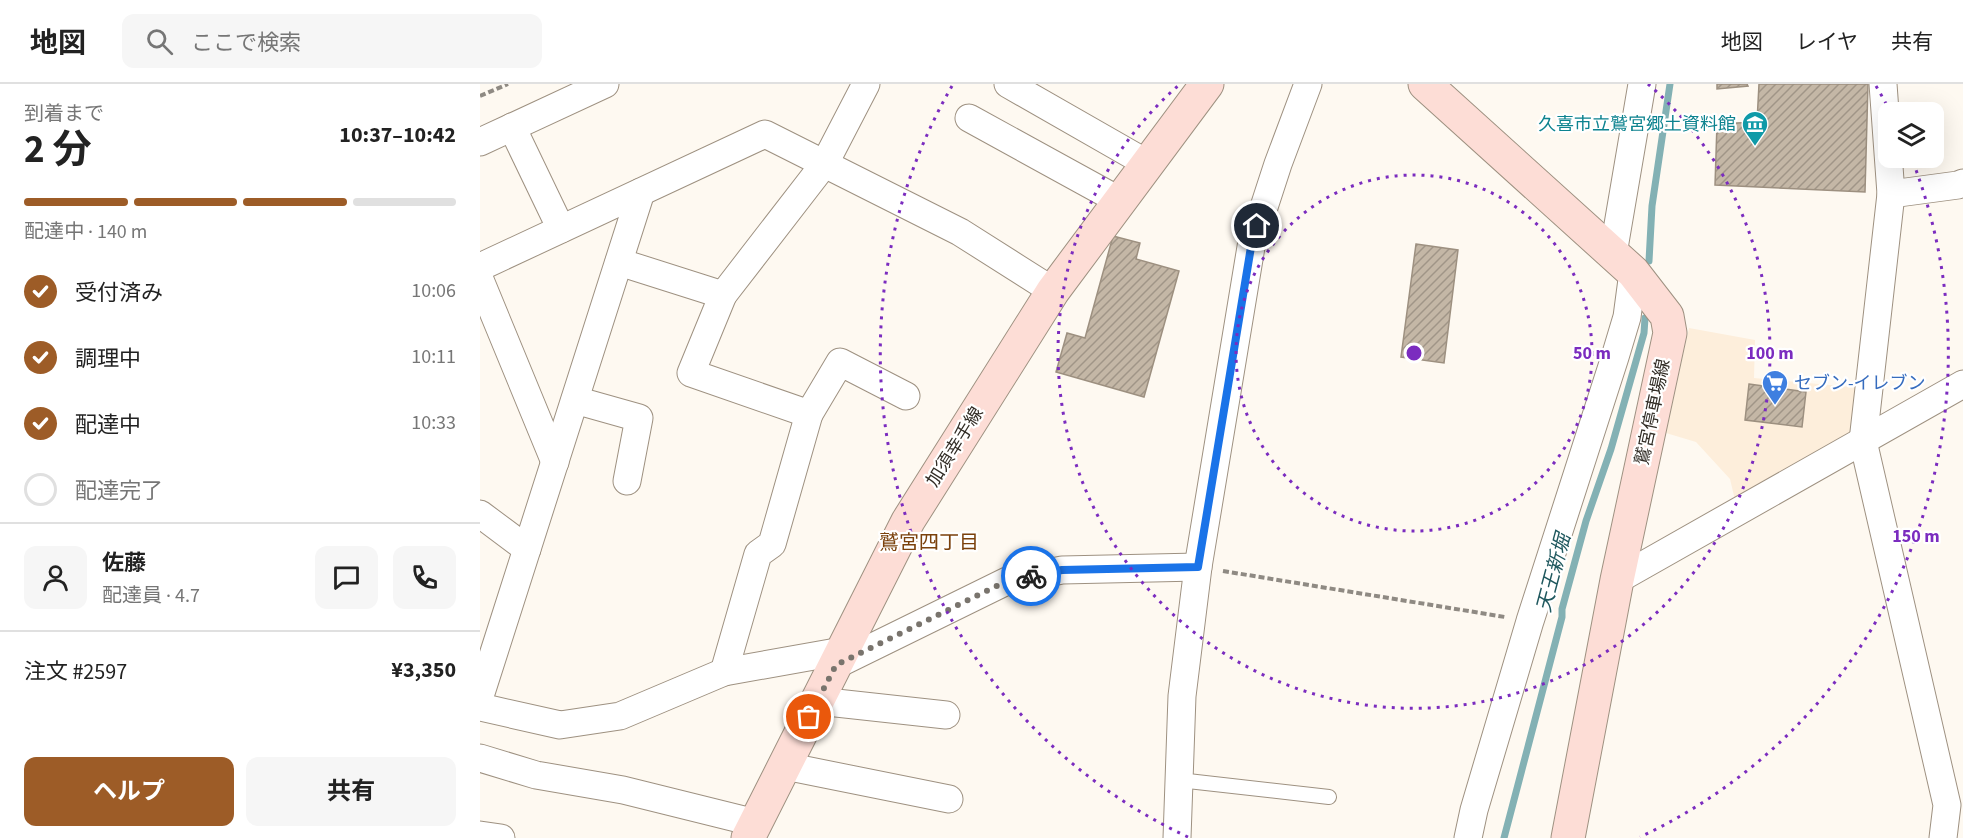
<!DOCTYPE html>
<html lang="ja">
<head>
<meta charset="utf-8">
<style>
	body { margin:0; font-family:"Source Sans 3","Noto Sans JP",sans-serif; background:#f6f6f6; color:#222; height:100vh; display:flex; flex-direction:column; font-size:22px; white-space:nowrap }
	* { box-sizing:border-box; margin:0 }
	p { font-size:20px; color:#767676 }
	.icon { flex:none; width:33px; height:33px; fill:none; stroke:currentColor; stroke-width:2; stroke-linecap:round; stroke-linejoin:round }
	.map { position:relative; flex:1; overflow:hidden }
	.panel { display:flex; flex-direction:column; background:#fff; width:480px }
	.panel>* { flex:none }
	.controls { position:absolute; left:1398px; top:18px; display:grid; gap:12px }
	.controls a { display:grid; place-items:center; width:66px; height:66px; border-radius:12px; background:#fff; box-shadow:0 6px 24px #0002; font-size:30px }
	.pin { position:absolute; display:grid; place-items:center; width:51px; height:51px; color:#fff; margin:-26px; border:3px solid #fff; border-radius:50%; box-shadow:0 2px 6px #0007 }
	.courier { position:absolute; display:grid; place-items:center; width:60px; height:60px; margin:-30px; border:4px solid #1a73e8; border-radius:50%; background:#fff; color:#222; box-shadow:0 2px 8px #0007 }
	.head em { font-style:normal; font-weight:700 }
	.head div { display:flex; flex-direction:column-reverse }
	.head { display:flex; align-items:center; justify-content:space-between; height:102px; padding:0 24px }
	h1 { font-size:39px; font-weight:700; line-height:45px }
	.bar { display:grid; grid-template-columns:repeat(4,1fr); gap:9px 6px; align-content:center; height:72px; padding:0 24px }
	.bar i { height:8px; border-radius:4px; background:#e0e0e0 }
	.bar .current { background:#9d5c27 }
	.bar p { grid-column:span 4 }
	.line { display:flex; align-items:center; gap:15px; padding:0 24px; border-top:2px solid #e0e0e0 }
	.line div { flex:1 }
	.round { display:grid; place-items:center; flex:none; width:63px; height:63px; border-radius:12px; background:#f6f6f6 }
	ol { padding:0 24px; list-style:none }
	li { display:flex; align-items:center; gap:18px; height:66px }
	li p { margin-inline-start:auto }
	li .icon { padding:6px; border-radius:50%; background:#9d5c27; color:#fff; stroke-width:4 }
	li:last-child { color:#767676 }
	li i { width:33px; height:33px; border:3px solid #e0e0e0; border-radius:50% }
	.cta { display:flex; gap:12px; margin-top:auto; padding:12px 24px }
	.cta a { flex:1; height:69px; border-radius:12px; background:#9d5c27; color:#fff; font-size:24px; font-weight:700; line-height:69px; text-align:center }
	.cta a+a { background:#f6f6f6; color:#222 }
	header { display:flex; align-items:center; gap:36px; box-sizing:border-box; height:84px; padding:0 30px; background:#fff; border-bottom:2px solid #e0e0e0 }
	header strong { font-size:28px }
	nav { display:flex; gap:33px; margin-inline-start:auto; font-size:21px }
	.search { width:420px; height:54px; background:#f6f6f6; display:flex; align-items:center; gap:15px; box-sizing:border-box; padding:0 21px; border-radius:12px; color:#767676; font-size:22px }
	main { display:flex; flex:1; min-height:0 }
	.map>svg:first-child { display:block }
</style>
</head>
<body>
<header>
<strong>地図</strong>
<div class="search"><svg class="icon" aria-label="search" viewBox="0 0 24 24"><circle cx="10" cy="10" r="6"/><path d="M15 15l6 6"/></svg>ここで検索</div>
<nav><a>地図</a><a>レイヤ</a><a>共有</a></nav>
</header>
<main>
<section class="panel">
<div class="head"><div><h1>2 分</h1><p>到着まで</p></div><em>10:37–10:42</em></div>
<div class="bar"><i class="current"></i><i class="current"></i><i class="current"></i><i></i><p>配達中 · 140 m</p></div>
<ol>
<li><svg class="icon" aria-label="check" viewBox="0 0 24 24"><path d="M5 12l5 5 9-10"/></svg>受付済み<p>10:06</p></li>
<li><svg class="icon" aria-label="check" viewBox="0 0 24 24"><path d="M5 12l5 5 9-10"/></svg>調理中<p>10:11</p></li>
<li><svg class="icon" aria-label="check" viewBox="0 0 24 24"><path d="M5 12l5 5 9-10"/></svg>配達中<p>10:33</p></li>
<li><i></i>配達完了</li>
</ol>
<div class="line" style="height:108px"><a class="round"><svg class="icon" aria-label="person" viewBox="0 0 24 24"><circle cx="12" cy="8" r="4"/><path d="M4 21q1-7 8-7t8 7"/></svg></a><div><b>佐藤</b><p>配達員 · 4.7</p></div><a class="round"><svg class="icon" aria-label="chat" viewBox="0 0 24 24"><path d="M4 5h16v11H9l-5 4z"/></svg></a><a class="round"><svg class="icon" aria-label="phone" viewBox="0 0 24 24"><path d="M5 4h4l2 5-3 2q2 4 5 5l2-3 5 2v4C11 20 4 13 5 4z"/></svg></a></div>
<div class="line" style="height:78px"><div>注文 #2597</div><b>¥3,350</b></div>
<div class="cta"><a>ヘルプ</a><a>共有</a></div>
</section>
<div class="map">
<svg width="1483" height="754" viewBox="0 0 1483 754">
	<defs>
		<pattern id="building-hatch" width="6" height="6" patternUnits="userSpaceOnUse" patternTransform="scale(1.5)"><rect width="6" height="6" fill="#c4b7a6"/><path d="M-1 1l2-2M0 6l6-6M5 7l2-2" fill="none" stroke="#a09587"/></pattern>
	</defs>
	<rect width="100%" height="100%" fill="#fef9f1"/>
	<path fill="#fdeedb" d="M1209,244l66,12 -1,38 108,10 -5,46 -122,66 -5,-21 -34,-37 -30,-9z"/>
	<g fill="none" stroke-linecap="round" stroke-linejoin="round">
		<g stroke="#83b1b4" stroke-width="7">
			<path d="M1169,177l3,-55 18,-122"/>
			<path d="M1024,754l58,-221v-8l24,-88 25,-72 33,-116 1,-15"/>
		</g>
	</g>
	<g fill="url(#building-hatch)" stroke="#9d9080" stroke-width="1.5">
		<path d="M1237,0h30l1,2 -31,3z"/>
		<path d="M1279,0h109l-3,108 -150,-7 2,-61 40,-2z"/>
		<path d="M633,152l27,7 -4,16 43,12 -35,126 -88,-25 11,-39 18,5z"/>
		<path d="M936,160l42,6 -14,113 -43,-6z"/>
		<path d="M1269,300l57,8 -4,35 -57,-7z"/>
	</g>
	<g fill="none" stroke-linecap="round" stroke-linejoin="round">
		<g stroke="#9e9181" stroke-width="16">
			<path id="service" d="M699,696l150,17"/>
		</g>
		<g stroke="#9e9181" stroke-width="29">
			<g id="minor">
				<path d="M528,0l140,80"/>
				<path d="M1403,0l8,110 -28,247 84,364 -4,33"/>
				<path d="M489,34l151,83"/>
				<path d="M32,43l49,102"/>
				<path d="M0,58l125,-58"/>
				<path d="M1411,110l67,-9 5,-2"/>
				<path d="M1133,170l29,-170"/>
				<path d="M139,178l104,33 102,-132 41,-79"/>
				<path d="M0,183l285,-133 195,98 93,59"/>
				<path d="M0,196l75,182"/>
				<path d="M243,211l-32,78 118,41 31,-52 66,34"/>
				<path d="M95,316l64,18 -12,63"/>
				<path d="M0,430l47,35"/>
				<path d="M1137,496l346,-196"/>
				<path d="M356,581l171,-84 55,-11 136,-3"/>
				<path d="M244,588l34,-118 14,-10 37,-130"/>
				<path d="M0,612l161,-504"/>
				<path d="M338,617l128,14"/>
				<path d="M0,623l80,18 60,-9 104,-44 118,-21"/>
				<path d="M0,674l56,17 87,15 133,33"/>
				<path d="M305,682l164,33"/>
				<path d="M0,751l21,3"/>
				<path d="M697,754l5,-142 16,-129 53,-320 27,-83 30,-80"/>
				<path d="M988,754l6,-28 56,-189 85,-264 12,-40 6,-45"/>
			</g>
		</g>
		<g stroke="#9e9181" stroke-width="35">
			<g id="secondary">
				<path d="M945,0l208,188 34,44 3,17 -53,247 -49,258"/>
				<path d="M268,754l160,-317 145,-230 154,-207"/>
			</g>
		</g>
		<g stroke="#8f8a83" stroke-width="4" stroke-dasharray="6 3" stroke-linecap="butt">
			<path d="M0,12l28,-12"/>
			<path d="M743,487l282,46"/>
		</g>
		<use href="#service" stroke="#fff" stroke-width="14"/>
		<use href="#minor" stroke="#fff" stroke-width="27"/>
		<use href="#secondary" stroke="#fdddd6" stroke-width="33"/>
	</g>
	<g fill="none" stroke-linecap="round" stroke-linejoin="round">
		<path stroke="#79746d" stroke-width="6" stroke-dasharray="0 10.8" d="M329,633l27,-52 171,-84 24,-5"/>
		<path stroke="#1a73e8" stroke-width="8" d="M551,492l31,-6 136,-3 53,-320 6,-21"/>
	</g>
	<g fill="none" stroke="#7b2cbf" stroke-width="3" stroke-dasharray="3 6">
		<circle cx="934" cy="269" r="178"/>
		<path d="M1168 0A356 356 0 1 1 700 0"/>
		<path d="M708 753A534 534 0 0 1 472 2M1396 2A534 534 0 0 1 1410 27M1433 78A534 534 0 0 1 1160 753"/>
	</g>
	<defs>
		<g id="museum-pin" transform="scale(1.35)"><path d="M0 17L-7.5 6A9.5 9.5 0 1 1 7.5 6Z" fill="#0f9aa8" stroke="#fff"/><path d="M0-6L6-3V-2H-6V-3ZM-5-1h2V3h-2ZM-1-1h2V3h-2ZM3-1h2V3H3ZM-6 4H6V6H-6Z" fill="#fff"/></g>
		<g id="supermarket-pin" transform="scale(1.35)"><path d="M0 17L-7.5 6A9.5 9.5 0 1 1 7.5 6Z" fill="#3f7fe0" stroke="#fff"/><path d="M-6-5.5h2.5l.6 2H6L4.5 2H-2.5L-4.4-4H-6ZM-1.5 3.2a1.3 1.3 0 1 0 .1 0ZM3 3.2a1.3 1.3 0 1 0 .1 0Z" fill="#fff"/></g>
	</defs>
	<g fill-rule="evenodd">
		<use href="#museum-pin" x="1275" y="40"/>
		<use href="#supermarket-pin" x="1295" y="299"/>
	</g>
	<g text-anchor="middle" dominant-baseline="central" stroke-width="4.5" stroke-linejoin="round" paint-order="stroke">
		<g font-size="18" fill="#0d838f" stroke="#fff" text-anchor="end">
			<text x="1256" y="40">久喜市立鷲宮郷土資料館</text>
		</g>
		<g font-size="18" fill="#366cbe" stroke="#fff" text-anchor="start">
			<text x="1314" y="299">セブン-イレブン</text>
		</g>
		<g font-size="18" fill="#322d26" stroke="#fff">
			<text transform="translate(1173 328) rotate(-78)">鷲宮停車場線</text>
			<text transform="translate(475 363) rotate(-58)">加須幸手線</text>
		</g>
		<g font-size="20" fill="#7b410c" stroke="#fff">
			<text x="449" y="459">鷲宮四丁目</text>
		</g>
		<g font-size="20" font-style="italic" fill="#1f585e" stroke="#fff">
			<text transform="translate(1074 489) rotate(-75)">天王新堀</text>
		</g>
	</g>
	<circle cx="934" cy="269" r="9" fill="#7b2cbf" stroke="#fff" stroke-width="3"/>
	<g font-size="18" text-anchor="middle" font-weight="bold" fill="#7b2cbf" stroke="#fff" stroke-width="4.5" stroke-linejoin="round" paint-order="stroke">
		<text x="1112" y="275">50 m</text>
		<text x="1290" y="275">100 m</text>
		<text x="1436" y="458">150 m</text>
	</g>
</svg>
<div class="controls">
<a><svg class="icon" aria-label="layers" viewBox="0 0 24 24"><path d="M12 4l9 5-9 5-9-5zM3 14l9 5 9-5"/></svg></a>
</div>
<div class="pin" style="left:329px;top:633px;background:#ea580c"><svg class="icon" aria-label="bag" viewBox="0 0 24 24"><path d="M5 8h14l-1 12H6zM9 8a3 3 0 0 1 6 0"/></svg></div>
<div class="pin" style="left:777px;top:142px;background:#1f2937"><svg class="icon" aria-label="home" viewBox="0 0 24 24"><path d="M3 11l9-7 9 7M6 9v11h12V9"/></svg></div>
<div class="courier" style="left:551px;top:492px"><svg class="icon" aria-label="bike" viewBox="0 0 24 24"><circle cx="6" cy="16" r="4"/><circle cx="18" cy="16" r="4"/><path d="M6 16l4-8h5l3 8M10 8l3 8H6M13 5h3"/></svg></div>
</div>
</main>
</body>
</html>
